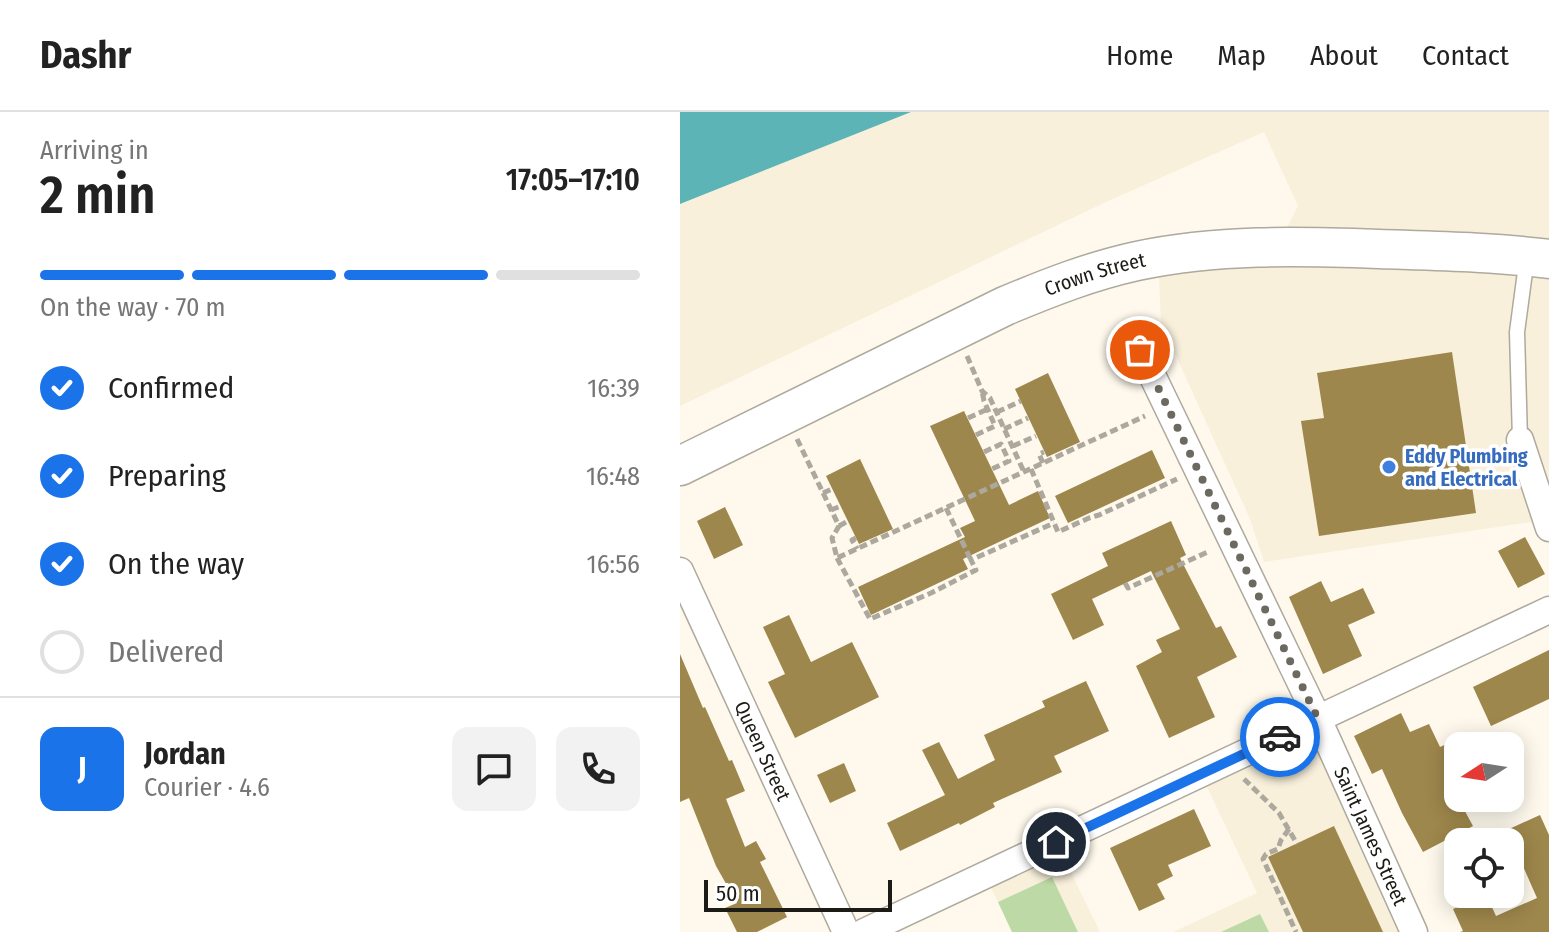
<!DOCTYPE html>
<html lang="en">
<head>
<meta charset="utf-8">
<style>
	body { margin:0; font-family:"Fira Sans Condensed",sans-serif; background:#f2f2f2; color:#222; height:100vh; display:flex; flex-direction:column; font-size:30px; white-space:nowrap }
	* { box-sizing:border-box; margin:0 }
	p { font-size:26px; color:#767676 }
	.icon { flex:none; width:44px; height:44px; fill:none; stroke:currentColor; stroke-width:2; stroke-linecap:round; stroke-linejoin:round }
	.map { position:relative; flex:1; overflow:hidden }
	.sheet { display:flex; flex-direction:column; background:#fff; width:680px }
	.sheet>* { flex:none }
	.needle { width:52px; rotate:258deg }
	.tools { position:absolute; left:764px; top:620px; display:grid; gap:16px }
	.tools a { display:grid; place-items:center; width:80px; height:80px; border-radius:16px; background:#fff; box-shadow:0 4px 20px #0003; font-size:40px }
	.scale { position:absolute; left:24px; bottom:20px; width:188px; box-sizing:border-box; padding-left:8px; border:4px solid #1d1b16; border-top:0; font-size:22px; line-height:28px; white-space:nowrap; color:#1d1b16; -webkit-text-stroke:6px #fff; paint-order:stroke }
	.pin { position:absolute; display:grid; place-items:center; width:68px; height:68px; color:#fff; margin:-34px; border:4px solid #fff; border-radius:50%; box-shadow:0 2px 8px #0007 }
	.courier { position:absolute; display:grid; place-items:center; width:80px; height:80px; margin:-40px; border:6px solid #1a73e8; border-radius:50%; background:#fff; color:#222; box-shadow:0 2px 10px #0007 }
	.headline em { font-style:normal; font-weight:600 }
	.headline div { display:flex; flex-direction:column-reverse }
	.headline { display:flex; align-items:center; justify-content:space-between; height:136px; padding:0 40px }
	h1 { font-size:52px; font-weight:600; line-height:60px }
	.bar { display:grid; grid-template-columns:repeat(4,1fr); gap:12px 8px; align-content:center; height:96px; padding:0 40px }
	.bar i { height:10px; border-radius:6px; background:#e0e0e0 }
	.bar .on { background:#1a73e8 }
	.bar p { grid-column:span 4 }
	.line { display:flex; align-items:center; gap:20px; padding:0 40px; border-top:2px solid #e0e0e0 }
	.line div { flex:1 }
	.round { display:grid; place-items:center; flex:none; width:84px; height:84px; border-radius:16px; background:#f2f2f2 }
	ol { padding:0 40px; list-style:none }
	li { display:flex; align-items:center; gap:24px; height:88px }
	li p { margin-inline-start:auto }
	li .icon { padding:8px; border-radius:50%; background:#1a73e8; color:#fff; stroke-width:4 }
	li:last-child { color:#767676 }
	li i { width:44px; height:44px; border:4px solid #e0e0e0; border-radius:50% }
	header { display:flex; align-items:center; gap:48px; box-sizing:border-box; height:112px; padding:0 40px; background:#fff; border-bottom:2px solid #e0e0e0 }
	header strong { font-size:38px }
	nav { display:flex; gap:44px; margin-inline-start:auto; font-size:28px }
	main { display:flex; flex:1; min-height:0 }
	.map>svg:first-child { display:block }
</style>
</head>
<body>
<header>
<strong>Dashr</strong>
<nav><a>Home</a><a>Map</a><a>About</a><a>Contact</a></nav>
</header>
<main>
<section class="sheet">
<div class="headline"><div><h1>2 min</h1><p>Arriving in</p></div><em>17:05–17:10</em></div>
<div class="bar"><i class="on"></i><i class="on"></i><i class="on"></i><i></i><p>On the way · 70 m</p></div>
<ol>
<li><svg class="icon" aria-label="check" viewBox="0 0 24 24"><path d="M5 12l5 5 9-10"/></svg>Confirmed<p>16:39</p></li>
<li><svg class="icon" aria-label="check" viewBox="0 0 24 24"><path d="M5 12l5 5 9-10"/></svg>Preparing<p>16:48</p></li>
<li><svg class="icon" aria-label="check" viewBox="0 0 24 24"><path d="M5 12l5 5 9-10"/></svg>On the way<p>16:56</p></li>
<li><i></i>Delivered</li>
</ol>
<div class="line" style="height:144px"><b class="round" style="background:#1a73e8;color:#fff">J</b><div><b>Jordan</b><p>Courier · 4.6</p></div><a class="round"><svg class="icon" aria-label="chat" viewBox="0 0 24 24"><path d="M4 5h16v11H9l-5 4z"/></svg></a><a class="round"><svg class="icon" aria-label="phone" viewBox="0 0 24 24"><path d="M5 4h4l2 5-3 2q2 4 5 5l2-3 5 2v4C11 20 4 13 5 4z"/></svg></a></div>
</section>
<div class="map">
<svg width="869" height="820" viewBox="0 0 869 820">
	<rect width="100%" height="100%" fill="#fef9ec"/>
	<g fill="#f8f0db">
		<path d="M231,0h638v416l-4,-8 -281,42 -14,-43 -89,-196 -3,-66 120,-11 20,-40 -34,-74 -156,69 -428,205v-202z"/>
		<path d="M638,607l96,213h-241l84,-39 -56,-119z"/>
		<path d="M376,730l44,90h-88l-27,-57z"/>
	</g>
	<g fill="#bddaa6">
		<path d="M372,765l26,55h-66l-14,-30z"/>
		<path d="M580,802l9,18h-48z"/>
	</g>
	<path fill="#5db4b6" d="M0,0h231l-231,92z"/>
	<g fill="#9e874c">
		<path d="M772,240l24,161 -157,23 -18,-115 23,-3 -7,-45z"/>
		<path d="M368,261l32,69 -33,15 -32,-68z"/>
		<path d="M284,299l45,94 29,-14 12,27 -87,41 5,10 -97,46 -13,-28 107,-50 -5,-9 15,-7 -45,-95z"/>
		<path d="M472,338l13,28 -97,45 -13,-27z"/>
		<path d="M180,347l33,70 -34,15 -33,-68z"/>
		<path d="M45,395l18,38 -29,14 -17,-38z"/>
		<path d="M491,409l15,34 -6,3 36,70 5,-2 16,31 -40,20 18,40 -46,21 -33,-72 26,-14 -6,-12 24,-11 -29,-58 -59,28 12,26 -31,15 -22,-46 57,-28 -6,-13z"/>
		<path d="M845,425l20,37 -27,14 -20,-37z"/>
		<path d="M641,469l10,21 32,-14 12,25 -27,12 14,31 -39,18 -34,-77z"/>
		<path d="M109,503l22,47 41,-20 27,55 -84,41 -27,-56 17,-8 -22,-47z"/>
		<path d="M869,538v49l-58,27 -18,-39z"/>
		<path d="M0,542l23,54 2,-1 24,54 3,-1 13,31 -19,8 19,48 11,-6 10,18 -6,3 27,55 -30,15h-20l-12,-24 12,-5 -21,-37 -27,-68 -9,4z"/>
		<path d="M406,569l23,50 -55,25 8,16 -69,31 2,4 -35,18 -1,-2 -59,28 -13,-28 58,-28 -23,-45 17,-8 19,37 37,-19 -11,-25 61,-28 -3,-6z"/>
		<path d="M721,601l9,19 19,-8 11,23 18,-8v36l-10,5 25,46 -50,26 -21,-39 -20,-44 -10,5 -18,-38z"/>
		<path d="M164,651l12,28 -26,12 -13,-28z"/>
		<path d="M514,697l17,37 -43,19 5,11 -16,8 8,15 -26,12 -29,-63z"/>
		<path d="M860,703l9,20v97h-89l3,-1 -10,-22 33,-15 10,22 41,-18 -30,-68z"/>
		<path d="M654,714l49,106h-80l-35,-75z"/>
	</g>
	<g fill="none" stroke-linecap="round" stroke-linejoin="round">
		<g stroke="#aea99d" stroke-width="17">
			<path id="lane" d="M840,328l-3,-108 10,-75"/>
		</g>
		<g stroke="#aea99d" stroke-width="29">
			<g id="street">
				<path id="s1" d="M460,238l178,369 96,213"/>
				<path d="M840,328l29,88"/>
				<path id="s2" d="M0,459l166,361"/>
				<path d="M184,820l685,-322"/>
			</g>
		</g>
		<g stroke="#aea99d" stroke-width="41">
			<g id="secondary">
				<path id="s3" d="M0,354l325,-160c43,-18 86,-35 132,-45 80,-17 161,-15 242,-12 57,2 114,3 170,10"/>
			</g>
		</g>
		<g stroke="#aca89e" stroke-width="5" stroke-dasharray="8 4" stroke-linecap="butt">
			<path d="M287,244l15,35 8,7 34,74"/>
			<path d="M317,300l24,-11"/>
			<path d="M288,306l20,-9"/>
			<path d="M324,317l24,-11"/>
			<path d="M296,323l19,-9 -11,-25 -2,-10"/>
			<path d="M117,327l42,87 -7,12 5,20 308,-142"/>
			<path d="M333,334l23,-10"/>
			<path d="M304,340l17,-8 8,17 -17,8"/>
			<path d="M363,351l-4,-9 5,-2"/>
			<path d="M351,357l27,63 31,-14 10,-3 78,-36"/>
			<path d="M143,381l9,-4"/>
			<path d="M266,396l25,52"/>
			<path d="M151,398l10,-4"/>
			<path d="M159,414l9,-5"/>
			<path d="M176,426l-4,2 5,9"/>
			<path d="M157,446l33,61 61,-26 45,-23 -5,-10 83,-37"/>
			<path d="M445,471l3,5 82,-37"/>
			<path d="M564,667l35,34 18,31"/>
			<path d="M609,717l-8,11 -3,9 -12,5 -3,5 33,73"/>
		</g>
		<use href="#lane" stroke="#fff" stroke-width="14"/>
		<use href="#street" stroke="#fff" stroke-width="26"/>
		<use href="#secondary" stroke="#fff" stroke-width="38"/>
	</g>
	<g fill="none" stroke-linecap="round" stroke-linejoin="round">
		<path stroke="#6c6961" stroke-width="8" stroke-dasharray="0 14.4" d="M460,238l178,369 -38,18"/>
		<path stroke="#1a73e8" stroke-width="10" d="M376,730l224,-105"/>
	</g>
	<circle fill="#3f7fe0" stroke="#fff" stroke-width="3" cx="709" cy="355" r="8"/>
	<g text-anchor="middle" dominant-baseline="central" stroke-width="7" stroke-linejoin="round" paint-order="stroke">
		<g font-size="20" fill="#1d1b16" stroke="#fff">
			<text stroke="none"><textPath href="#s3" startOffset="458">Crown Street</textPath></text>
			<text stroke="none"><textPath href="#s2" startOffset="198">Queen Street</textPath></text>
			<text stroke="none"><textPath href="#s1" startOffset="538">Saint James Street</textPath></text>
		</g>
		<g font-size="20" font-weight="bold" fill="#366cbe" stroke="#fff" text-anchor="start">
			<text x="725" y="344">Eddy Plumbing<tspan x="725" dy="23">and Electrical</tspan></text>
		</g>
	</g>
</svg>
<div class="tools">
<a><svg class="needle" viewBox="-14 -14 28 28"><path d="M0-13l5 13h-10z" fill="#e53935"/><path d="M0 13l5-13h-10z" fill="#767676"/></svg></a>
<a><svg class="icon" aria-label="locate" viewBox="0 0 24 24"><circle cx="12" cy="12" r="6"/><path d="M12 2v4M12 18v4M2 12h4M18 12h4"/></svg></a>
</div>
<div class="scale">50 m</div>
<div class="pin" style="left:460px;top:238px;background:#ea580c"><svg class="icon" aria-label="bag" viewBox="0 0 24 24"><path d="M5 8h14l-1 12H6zM9 8a3 3 0 0 1 6 0"/></svg></div>
<div class="pin" style="left:376px;top:730px;background:#1f2937"><svg class="icon" aria-label="home" viewBox="0 0 24 24"><path d="M3 11l9-7 9 7M6 9v11h12V9"/></svg></div>
<div class="courier" style="left:600px;top:625px"><svg class="icon" aria-label="car" viewBox="0 0 24 24"><path d="M5 17H2v-5l4-1 3-4h7l3 4 3 1v5h-3M9 17h6M6 11h13"/><circle cx="7" cy="17" r="2"/><circle cx="17" cy="17" r="2"/></svg></div>
</div>
</main>
</body>
</html>
